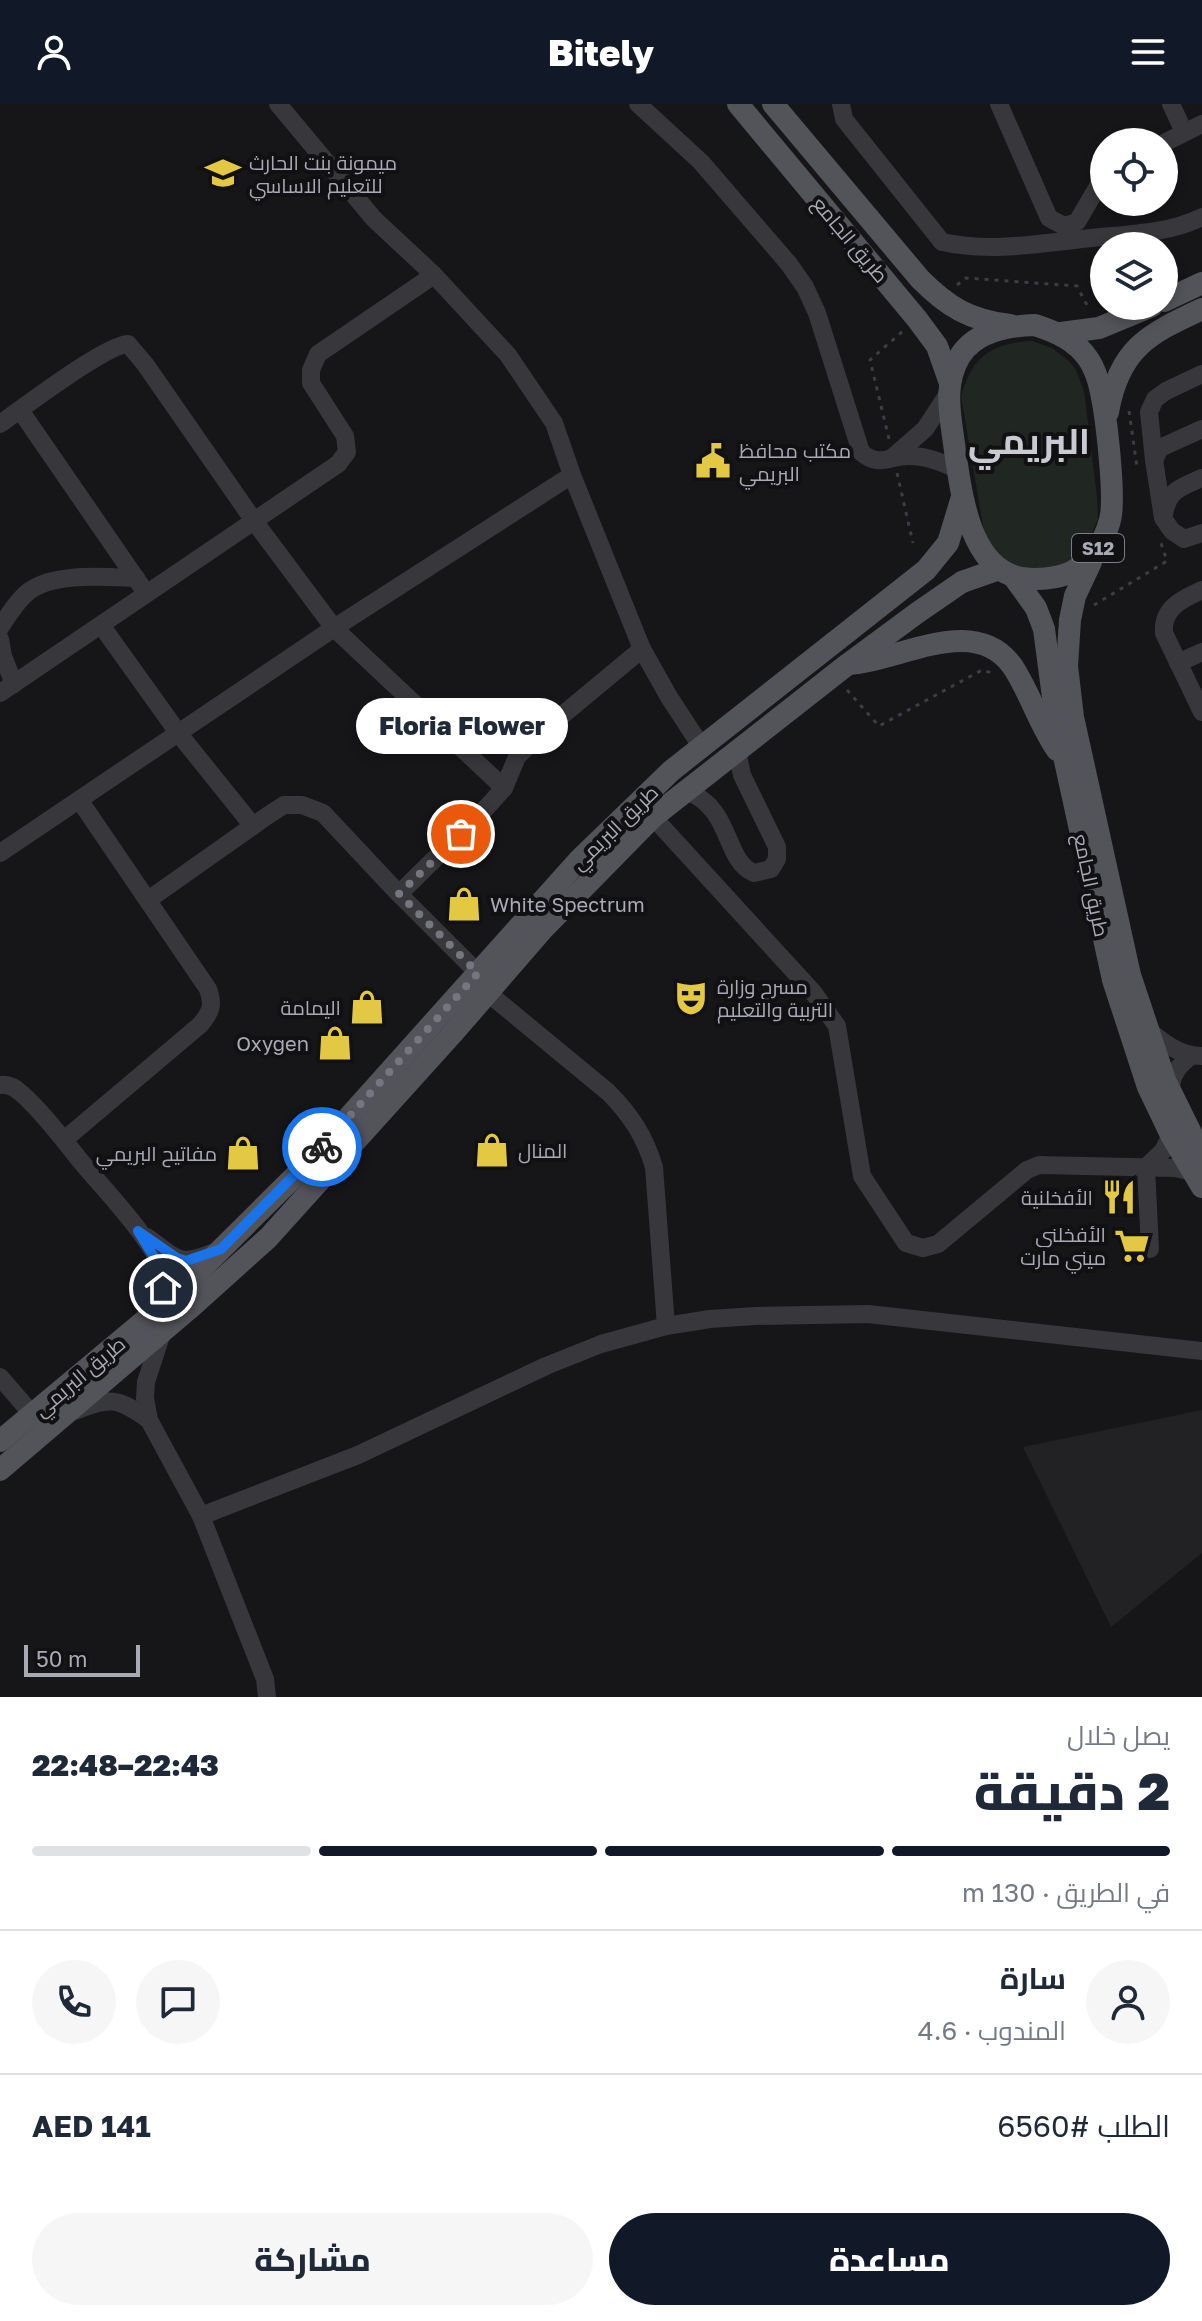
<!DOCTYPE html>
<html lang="ar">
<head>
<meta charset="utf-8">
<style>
	body { margin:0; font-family:"Golos Text",Cairo,sans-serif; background:#f6f6f7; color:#1f2937; direction:rtl; height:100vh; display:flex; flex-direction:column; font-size:30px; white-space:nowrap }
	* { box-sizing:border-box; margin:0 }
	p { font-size:26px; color:#747a83 }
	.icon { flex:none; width:44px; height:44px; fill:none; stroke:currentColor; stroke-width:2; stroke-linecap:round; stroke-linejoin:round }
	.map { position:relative; height:1593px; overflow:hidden; direction:ltr }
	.panel { display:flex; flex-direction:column; background:#fff; flex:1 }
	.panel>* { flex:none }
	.buttons { position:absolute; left:1090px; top:24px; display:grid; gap:16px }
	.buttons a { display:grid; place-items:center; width:88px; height:88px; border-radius:50%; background:#fff; box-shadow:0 4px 12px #0003; font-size:40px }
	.scale { position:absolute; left:24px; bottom:20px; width:116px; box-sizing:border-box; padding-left:8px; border:4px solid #a9aab6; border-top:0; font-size:22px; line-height:28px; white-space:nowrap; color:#a9aab6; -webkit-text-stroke:6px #111012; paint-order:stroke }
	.pin { position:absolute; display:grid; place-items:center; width:68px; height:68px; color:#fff; margin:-34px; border:4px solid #fff; border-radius:50%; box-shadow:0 2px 8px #0007 }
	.courier { position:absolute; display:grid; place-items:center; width:80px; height:80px; margin:-40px; border:6px solid #1a73e8; border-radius:50%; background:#fff; color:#222; box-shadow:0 2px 10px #0007 }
	.bubble { position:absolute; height:56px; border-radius:28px; background:#fff; box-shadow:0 4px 12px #0003; font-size:26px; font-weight:800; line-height:56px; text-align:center; direction:rtl }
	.summary em { font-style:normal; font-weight:800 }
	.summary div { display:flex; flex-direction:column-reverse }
	.summary { display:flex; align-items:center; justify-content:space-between; height:136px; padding:0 32px }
	h1 { font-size:52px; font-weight:800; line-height:60px }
	.bar { display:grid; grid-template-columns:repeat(4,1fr); gap:12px 8px; align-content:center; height:96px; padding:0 32px }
	.bar i { height:10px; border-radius:6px; background:#e0e1e3 }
	.bar .on { background:#111827 }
	.bar p { grid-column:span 4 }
	.line { display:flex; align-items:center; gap:20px; padding:0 32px; border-top:2px solid #e0e1e3 }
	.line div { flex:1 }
	.round { display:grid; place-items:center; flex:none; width:84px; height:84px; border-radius:42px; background:#f6f6f7 }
	.action { display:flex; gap:16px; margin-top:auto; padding:16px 32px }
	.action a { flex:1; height:92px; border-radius:48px; background:#111827; color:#fff; font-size:32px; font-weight:800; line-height:92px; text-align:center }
	.action a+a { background:#f6f6f7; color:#1f2937 }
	header { display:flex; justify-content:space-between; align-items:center; height:104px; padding:0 32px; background:#111827; color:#fff; font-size:36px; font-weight:800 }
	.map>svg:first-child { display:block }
</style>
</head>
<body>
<header><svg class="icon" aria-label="menu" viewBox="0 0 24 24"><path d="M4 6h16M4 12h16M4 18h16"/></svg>Bitely<svg class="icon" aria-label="person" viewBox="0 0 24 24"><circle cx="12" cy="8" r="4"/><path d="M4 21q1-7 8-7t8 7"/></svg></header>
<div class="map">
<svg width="1202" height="1593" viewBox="0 0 1202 1593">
	<rect width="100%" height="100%" fill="#161517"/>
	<path fill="#222224" d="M1202,1306v143l-91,74 -88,-180z"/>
	<path fill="#202722" d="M1032,237l20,7 18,14 6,8 8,21 13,106 1,22 -13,29 -16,15 -20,7 -22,1 -28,-11 -13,-17 -25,-147c11,-39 30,-53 71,-55z"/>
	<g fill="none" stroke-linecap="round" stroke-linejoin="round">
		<g stroke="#3d3d43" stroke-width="3" stroke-dasharray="4 6" stroke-linecap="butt">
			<path d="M957,181l9,-7 111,8 12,23"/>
			<path d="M1129,307l8,56"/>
			<path d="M889,335l-19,-79 33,-29"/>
			<path d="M897,369l16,70"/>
			<path d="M1094,501l73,-44 -6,-18"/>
			<path d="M847,586l32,36 103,-56 10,3"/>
		</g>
		<g stroke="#37373c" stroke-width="18">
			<path d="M278,0l96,115 60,56 74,80 46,68 18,52 70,174 27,48 32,49"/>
			<path d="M638,0l63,58 88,102 16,23 12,26 44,139c18,16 27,4 48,4 18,0 33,6 49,14"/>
			<path d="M841,0l3,15 98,123c50,11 100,1 150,-4 38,-4 75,-4 110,-21"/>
			<path d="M999,0l50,114 15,8 13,-4 27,-46"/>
			<path d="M1171,0l13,28"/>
			<path d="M1164,39l38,-19"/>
			<path d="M1202,270l-36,17 -11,8 -6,13 5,48 9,58 9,13 12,8 18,-6"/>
			<path d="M20,306l126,183"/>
			<path d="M0,320c24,-17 105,-79 128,-80l17,20 109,157 80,107 170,160"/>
			<path d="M893,353l32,-28 23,-35"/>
			<path d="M1154,356l6,-12 42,-19"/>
			<path d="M1164,410c5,-25 16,-26 38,-36"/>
			<path d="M1202,486c-20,9 -40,18 -38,43l38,79"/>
			<path d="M101,521l78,109 74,92"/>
			<path d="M0,524c8,-13 17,-27 28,-36 25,-20 77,-15 108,-14"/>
			<path d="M0,535l3,17 11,28"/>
			<path d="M1178,559l24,-11"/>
			<path d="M0,589l338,-229 9,-12 -2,-16 -34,-53v-13l7,-16 116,-79"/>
			<path d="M686,687c47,17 37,69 68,82l17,-4 6,-10v-12l-35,-72 -5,-24"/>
			<path d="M653,713l160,175 24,34 25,150 44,67 17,5 15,-4 89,-74 12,-5 135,3 20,4"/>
			<path d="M0,749l334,-225 238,-153"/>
			<path d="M399,790l88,-87 17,-19 13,-31 25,-25 100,-83"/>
			<path d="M148,796l119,-84 17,-11h18l21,8 76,81 79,79"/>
			<path d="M488,889l120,99c23,23 37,45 46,75l12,159"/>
			<path d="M1148,926c16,13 32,26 54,26"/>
			<path d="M0,981c8,-1 16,3 22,9 21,18 43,48 61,70 27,32 69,75 84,114l-21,37"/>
			<path d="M1170,988c2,-18 7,-25 21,-36"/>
			<path d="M64,1036l136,-115c11,-13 14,-20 8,-36l-128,-188"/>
			<path d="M1146,1063l4,82"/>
			<path d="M1146,1063l17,-16 8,-16"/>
			<path d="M147,1133c32,23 31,30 70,14"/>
			<path d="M162,1229l-16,49 -1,16 4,22 52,96 64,163 2,18"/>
			<path d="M0,1273l32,37"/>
			<path d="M75,1307c35,-14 42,-14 74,9"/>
			<path d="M201,1412l157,-61 188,-89 55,-22 65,-18 44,-7 45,-3 113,-2 334,37"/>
		</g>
		<g stroke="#53535a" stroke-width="22">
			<path d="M738,0l179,215 20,27 13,37"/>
			<path d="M773,0l147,175c28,28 49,41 90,46"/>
			<path d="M1164,197l38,-18"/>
			<path d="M1035,221c21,7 41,15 54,35 5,8 9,19 11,28 6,25 16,110 10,132 -3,12 -11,29 -19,38 -18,16 -30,20 -54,21 -66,4 -75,-81 -82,-128 -4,-33 -13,-65 5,-95 16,-25 47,-30 75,-31z"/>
			<path d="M1061,229l38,-5 53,-22"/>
			<path d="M1108,308c11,-63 40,-78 94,-103"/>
			<path d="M1091,458l-16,34 -5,24 -3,46 6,51 57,258 35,105 37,75"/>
			<path d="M1013,472l23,32 8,21 12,91 57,260 35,107 23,48 31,52"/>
			<path d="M849,560c51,-3 126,-52 164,3 17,26 26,57 44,83"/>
			<path d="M0,1337l174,-145 129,-128 275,-307 93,-90 255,-201 22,-27 14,-46"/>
			<path d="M0,1366l189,-161 79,-71 186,-206 89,-103 110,-112 195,-153 69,-51 45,-31 37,-13"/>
		</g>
	</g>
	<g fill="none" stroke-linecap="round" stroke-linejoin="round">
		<path stroke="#76767e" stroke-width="8" stroke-dasharray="0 14.4" d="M322,1043l156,-174 -79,-79 62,-60"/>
		<path stroke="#1a73e8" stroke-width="10" d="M163,1184l4,-10 -29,-47 39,27 9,3 35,-12 101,-102"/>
	</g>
	<defs>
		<g id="school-bare" transform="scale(2.76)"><path d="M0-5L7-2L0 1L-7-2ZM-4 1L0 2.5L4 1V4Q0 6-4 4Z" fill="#e2c843" stroke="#111012" stroke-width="2.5" paint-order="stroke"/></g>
		<g id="civic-bare" transform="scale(2.76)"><path d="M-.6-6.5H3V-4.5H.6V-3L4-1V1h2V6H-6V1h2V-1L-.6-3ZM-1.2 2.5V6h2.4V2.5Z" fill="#e2c843" stroke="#111012" stroke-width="2.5" paint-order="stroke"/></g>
		<g id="shop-bare" transform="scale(2.76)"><path d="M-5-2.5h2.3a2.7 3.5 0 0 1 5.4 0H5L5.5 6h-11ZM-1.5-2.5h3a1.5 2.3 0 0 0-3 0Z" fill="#e2c843" stroke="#111012" stroke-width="2.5" paint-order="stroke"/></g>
		<g id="theatre-bare" transform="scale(2.76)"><path d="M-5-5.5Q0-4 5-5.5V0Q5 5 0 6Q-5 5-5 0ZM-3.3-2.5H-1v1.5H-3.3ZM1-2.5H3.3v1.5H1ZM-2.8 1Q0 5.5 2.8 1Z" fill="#e2c843" stroke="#111012" stroke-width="2.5" paint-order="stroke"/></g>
		<g id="restaurant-bare" transform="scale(2.76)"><path d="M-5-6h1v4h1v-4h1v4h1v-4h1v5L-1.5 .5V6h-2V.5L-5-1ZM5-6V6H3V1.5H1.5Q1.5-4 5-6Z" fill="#e2c843" stroke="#111012" stroke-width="2.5" paint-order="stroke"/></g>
		<g id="supermarket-bare" transform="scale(2.76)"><path d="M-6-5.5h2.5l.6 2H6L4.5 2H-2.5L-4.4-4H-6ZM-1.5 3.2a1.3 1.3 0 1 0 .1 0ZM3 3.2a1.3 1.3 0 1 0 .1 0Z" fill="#e2c843" stroke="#111012" stroke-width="2.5" paint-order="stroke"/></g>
	</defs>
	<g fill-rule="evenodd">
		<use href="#school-bare" x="223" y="69"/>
		<use href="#civic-bare" x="713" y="357"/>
		<use href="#shop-bare" x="464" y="800"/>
		<use href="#theatre-bare" x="691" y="894"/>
		<use href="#shop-bare" x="367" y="903"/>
		<use href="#shop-bare" x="335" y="939"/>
		<use href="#shop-bare" x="492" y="1046"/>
		<use href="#shop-bare" x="243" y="1049"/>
		<use href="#restaurant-bare" x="1119" y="1093"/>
		<use href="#supermarket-bare" x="1132" y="1142"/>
	</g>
	<g text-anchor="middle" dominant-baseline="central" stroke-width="8" stroke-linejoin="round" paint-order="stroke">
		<rect fill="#111012" stroke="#7b7c85" stroke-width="2" x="1072" y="430" width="52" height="28" rx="6"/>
		<g font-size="18" font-weight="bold" fill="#a9aab6">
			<text x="1098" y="444">S12</text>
		</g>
		<g font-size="20" fill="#a9aab6" stroke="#111012" text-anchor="start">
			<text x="249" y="58">ميمونة بنت الحارث<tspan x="249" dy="23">للتعليم الاساسي</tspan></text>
			<text x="739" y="346">مكتب محافظ<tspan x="739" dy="23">البريمي</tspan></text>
			<text x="490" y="800">White Spectrum</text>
			<text x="717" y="882">مسرح وزارة<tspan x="717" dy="23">التربية والتعليم</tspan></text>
			<text x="341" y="903" text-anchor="end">اليمامة</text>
			<text x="309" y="939" text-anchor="end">Oxygen</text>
			<text x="518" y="1046">المنال</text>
			<text x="217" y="1049" text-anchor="end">مفاتيح البريمي</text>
			<text x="1093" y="1093" text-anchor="end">الأفخلنية</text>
			<text x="1106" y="1130" text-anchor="end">الأفخلني<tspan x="1106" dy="23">ميني مارت</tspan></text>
		</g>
		<g font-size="20" fill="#a9aab6" stroke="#111012">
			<text transform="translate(851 135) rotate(50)">طريق الجامع</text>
			<text transform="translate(614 723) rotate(-44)">طريق البريمي</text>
			<text transform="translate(1092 781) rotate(78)">طريق الجامع</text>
			<text transform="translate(79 1272) rotate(-40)">طريق البريمي</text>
		</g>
		<g font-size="36" font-weight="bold" fill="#c9cad2" stroke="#111012">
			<text x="1029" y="336">البريمي</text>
		</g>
	</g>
</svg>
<div class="buttons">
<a><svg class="icon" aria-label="locate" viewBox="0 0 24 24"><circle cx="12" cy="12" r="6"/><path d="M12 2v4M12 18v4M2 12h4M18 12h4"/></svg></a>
<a><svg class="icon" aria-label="layers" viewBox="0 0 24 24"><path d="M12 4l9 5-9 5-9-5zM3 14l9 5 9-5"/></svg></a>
</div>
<div class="scale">50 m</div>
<div class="pin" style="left:461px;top:730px;background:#ea580c"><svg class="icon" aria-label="bag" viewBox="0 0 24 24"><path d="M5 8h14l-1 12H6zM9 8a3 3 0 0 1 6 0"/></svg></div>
<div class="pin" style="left:163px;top:1184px;background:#1f2937"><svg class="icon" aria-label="home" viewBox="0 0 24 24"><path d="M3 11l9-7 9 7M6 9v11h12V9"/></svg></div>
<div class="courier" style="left:322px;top:1043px"><svg class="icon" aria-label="bike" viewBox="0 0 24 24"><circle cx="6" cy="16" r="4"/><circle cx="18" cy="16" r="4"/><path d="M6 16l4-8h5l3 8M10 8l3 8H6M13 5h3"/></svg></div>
<div class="bubble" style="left:356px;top:594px;width:212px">Floria Flower</div>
</div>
<section class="panel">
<div class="summary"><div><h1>2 دقيقة</h1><p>يصل خلال</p></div><em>22:43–22:48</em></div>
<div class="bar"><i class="on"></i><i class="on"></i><i class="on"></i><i></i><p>في الطريق · 130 m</p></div>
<div class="line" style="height:144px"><a class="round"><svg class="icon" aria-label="person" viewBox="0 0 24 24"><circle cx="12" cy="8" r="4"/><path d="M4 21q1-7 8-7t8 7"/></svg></a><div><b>سارة</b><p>المندوب · 4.6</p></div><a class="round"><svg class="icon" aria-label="chat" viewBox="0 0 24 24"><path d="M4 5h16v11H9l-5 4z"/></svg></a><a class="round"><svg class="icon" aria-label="phone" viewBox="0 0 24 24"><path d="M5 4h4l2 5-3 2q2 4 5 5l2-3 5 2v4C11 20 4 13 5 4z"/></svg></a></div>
<div class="line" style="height:104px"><div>الطلب #6560</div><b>AED 141</b></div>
<div class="action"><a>مساعدة</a><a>مشاركة</a></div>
</section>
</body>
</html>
